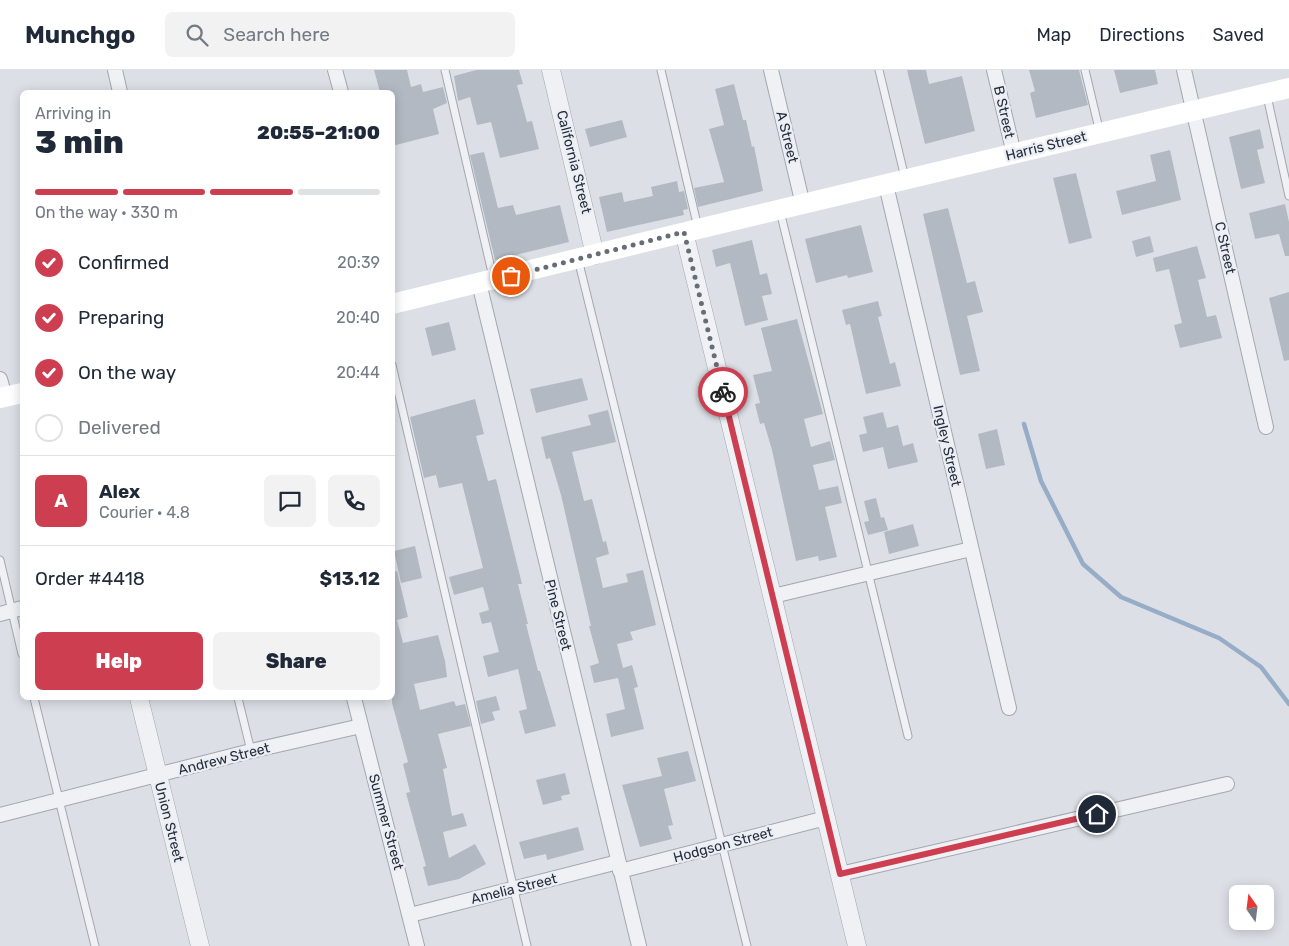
<!DOCTYPE html>
<html lang="en">
<head>
<meta charset="utf-8">
<style>
	body { margin:0; font-family:Rubik,sans-serif; background:#f2f2f3; color:#1f2937; height:100vh; display:flex; flex-direction:column; font-size:19px; white-space:nowrap }
	* { box-sizing:border-box; margin:0 }
	p { font-size:16px; color:#747a83 }
	.icon { flex:none; width:28px; height:28px; fill:none; stroke:currentColor; stroke-width:2; stroke-linecap:round; stroke-linejoin:round }
	.map { position:relative; flex:1; overflow:hidden }
	.panel { position:absolute; left:20px; top:20px; width:375px; height:610px; display:flex; flex-direction:column; background:#fff; border-radius:8px; box-shadow:0 2px 12px #0003 }
	.panel>* { flex:none }
	.needle { width:32px; rotate:346deg }
	.tools { position:absolute; left:1229px; top:815px; display:grid; gap:10px }
	.tools a { display:grid; place-items:center; width:45px; height:45px; border-radius:8px; background:#fff; box-shadow:0 2px 12px #0003; font-size:25px }
	.pin { position:absolute; display:grid; place-items:center; width:42px; height:42px; color:#fff; margin:-21px; border:2px solid #fff; border-radius:50%; box-shadow:0 1px 5px #0007 }
	.courier { position:absolute; display:grid; place-items:center; width:50px; height:50px; margin:-25px; border:4px solid #cd3f50; border-radius:50%; background:#fff; color:#222; box-shadow:0 1px 6px #0007 }
	.overview em { font-style:normal; font-weight:800 }
	.overview div { display:flex; flex-direction:column-reverse }
	.overview { display:flex; align-items:center; justify-content:space-between; height:85px; padding:0 15px }
	h1 { font-size:32px; font-weight:800; line-height:38px }
	.bar { display:grid; grid-template-columns:repeat(4,1fr); gap:8px 5px; align-content:center; height:60px; padding:0 15px }
	.bar i { height:6px; border-radius:4px; background:#e0e1e3 }
	.bar .on { background:#cd3f50 }
	.bar p { grid-column:span 4 }
	.line { display:flex; align-items:center; gap:12px; padding:0 15px; border-top:1px solid #e0e1e3 }
	.line div { flex:1 }
	.round { display:grid; place-items:center; flex:none; width:52px; height:52px; border-radius:8px; background:#f2f2f3 }
	ol { padding:0 15px; list-style:none }
	li { display:flex; align-items:center; gap:15px; height:55px }
	li p { margin-inline-start:auto }
	li .icon { padding:5px; border-radius:50%; background:#cd3f50; color:#fff; stroke-width:4 }
	li:last-child { color:#747a83 }
	li i { width:28px; height:28px; border:2px solid #e0e1e3; border-radius:50% }
	.action { display:flex; gap:10px; margin-top:auto; padding:10px 15px }
	.action a { flex:1; height:58px; border-radius:8px; background:#cd3f50; color:#fff; font-size:20px; font-weight:800; line-height:58px; text-align:center }
	.action a+a { background:#f2f2f3; color:#1f2937 }
	header { display:flex; align-items:center; gap:30px; box-sizing:border-box; height:70px; padding:0 25px; background:#fff; border-bottom:1px solid #e0e1e3 }
	header strong { font-size:24px }
	nav { display:flex; gap:28px; margin-inline-start:auto; font-size:18px }
	.search { width:350px; height:45px; background:#f2f2f3; display:flex; align-items:center; gap:12px; box-sizing:border-box; padding:0 18px; border-radius:8px; color:#747a83; font-size:19px }
	.map>svg:first-child { display:block }
</style>
</head>
<body>
<header>
<strong>Munchgo</strong>
<div class="search"><svg class="icon" aria-label="search" viewBox="0 0 24 24"><circle cx="10" cy="10" r="6"/><path d="M15 15l6 6"/></svg>Search here</div>
<nav><a>Map</a><a>Directions</a><a>Saved</a></nav>
</header>
<div class="map">
<svg width="1289" height="876" viewBox="0 0 1289 876">
	<rect width="100%" height="100%" fill="#dce0e6"/>
	<g fill="none" stroke-linecap="round" stroke-linejoin="round">
		<path stroke="#96acc7" stroke-width="4.5" d="M1024,354l17,57 42,83 38,33 98,41 42,29 28,37"/>
	</g>
	<g fill="#b3b9c3">
		<path d="M374,0h33l4,17 10,-3 2,8 20,-5 4,16 -14,6 6,25 -47,12v-54h-12z"/>
		<path d="M476,0h43l4,14 -6,1 10,37 5,-1 7,28 -39,9 -9,-36 -14,3 -7,-28 -12,4 -4,-25z"/>
		<path d="M907,0h19l3,14 33,-8 13,55 -50,13z"/>
		<path d="M1029,0h50l9,35 -52,13 -6,-25 5,-2z"/>
		<path d="M1114,0h41l3,14 -38,9z"/>
		<path d="M734,14l9,36h3l6,27 2,-1 9,45 -65,16 -4,-19 30,-6 -15,-53 15,-4 -9,-36z"/>
		<path d="M622,50l5,17 -37,10 -5,-18z"/>
		<path d="M1260,59l4,19 -7,2 8,33 -24,6 -12,-52z"/>
		<path d="M1170,80l11,50 -59,15 -6,-24 40,-10 -6,-26z"/>
		<path d="M484,82l14,56 15,-3 3,10 44,-10 9,37 -74,18 -25,-105z"/>
		<path d="M1076,103l16,65 -23,6 -16,-66z"/>
		<path d="M677,111l2,11 5,-1 4,18 -5,1 1,5 -77,17 -8,-35 23,-5 2,10 29,-6 -2,-9z"/>
		<path d="M1285,134l4,18v34h-4l-6,-22 -24,5 -6,-26z"/>
		<path d="M948,138l19,75 8,-2 8,31 -16,4 13,55 -20,4 -37,-161z"/>
		<path d="M861,155l12,47 -25,6 -1,-3 -31,8 -11,-44z"/>
		<path d="M1150,166l4,16 -18,5 -4,-16z"/>
		<path d="M752,170l8,35 7,-2 5,21 -10,2 6,24 -23,6 -15,-63 -14,4 -4,-17z"/>
		<path d="M1197,176l9,32 -8,2 9,37 9,-2 6,23 -42,10 -6,-23 8,-2 -13,-54 -13,3 -3,-14z"/>
		<path d="M1289,222v68l-5,1 -15,-63z"/>
		<path d="M878,231l4,15 -4,1 12,47 5,-2 6,24 -35,8 -16,-70 -4,1 -4,-15z"/>
		<path d="M797,249l26,95 -19,5 7,28 19,-6 5,19 -22,5 6,25 19,-4 4,17 -17,4 12,50 -18,4 -1,-5 -22,5 -24,-111 -8,-27 -4,1 -5,-20 5,-1 -7,-28 19,-4 -11,-43z"/>
		<path d="M449,252l7,28 -24,6 -7,-28z"/>
		<path d="M582,308l6,22 -52,13 -6,-24z"/>
		<path d="M475,329l9,35 -8,2 12,45 8,-2 26,105h-4l10,40h-2l12,47h2l16,55 -31,8 -6,-23 8,-2 -9,-40 -30,8 -5,-21 16,-4 -8,-30 -9,2 -3,-11 10,-3 -6,-23 -29,8 -5,-18 34,-9 -21,-85 -23,5 -3,-13 -12,3 -14,-61z"/>
		<path d="M608,340l8,32 -44,10 12,49 8,-2 11,43 3,-1 3,13 -13,4 7,30 25,-6 -2,-8 17,-4 13,55 -26,7 3,8 -16,4 6,24 9,-3 6,22 -4,1 10,41 -33,8 -5,-23 19,-5 -7,-31 -24,5 -4,-17 9,-3 -10,-37h2l-30,-131 -11,-37 -4,1 -5,-22 50,-12 -3,-10z"/>
		<path d="M883,342l4,16 11,-3 5,21 10,-3 5,19 -30,7 -5,-22 -20,5 -4,-17 8,-2 -4,-16z"/>
		<path d="M997,359l8,36 -19,4 -8,-35z"/>
		<path d="M876,428l5,20 3,-1 4,13 -20,5 -4,-13 5,-1 -5,-20z"/>
		<path d="M913,454l6,22 -30,8 -5,-22z"/>
		<path d="M415,476l7,32 -21,5 -7,-32z"/>
		<path d="M397,501l11,46 -11,3 6,23 35,-8 7,26 2,16 -33,7 6,26 34,-9 2,5 9,-2 6,22 -33,8 9,34 -4,1 9,47 11,-3 4,13 -24,6 6,26 26,-14 11,20 -27,15 -31,7 -5,-19 3,-1 -20,-73 4,-1 -7,-28 5,-2 -16,-59v-131z"/>
		<path d="M496,626l4,14 -8,2 3,8 -14,4 -5,-23z"/>
		<path d="M688,681l8,30 -32,8 9,36 -5,1 4,13 -32,8 -18,-62 40,-9 -5,-18z"/>
		<path d="M565,703l5,21 -9,2 1,4 -19,5 -7,-25z"/>
		<path d="M578,757l6,23 -37,10 -1,-6 -22,5 -5,-17z"/>
	</g>
	<g fill="none" stroke-linecap="round" stroke-linejoin="round">
		<g stroke="#a2a7b0" stroke-width="9">
			<g id="service">
				<path d="M445,0l48,207"/>
				<path d="M661,0l37,158"/>
				<path d="M879,0l26,108"/>
				<path d="M1085,0l15,63"/>
				<path d="M1267,26l22,100"/>
				<path d="M780,141l128,525"/>
				<path d="M578,189l169,687"/>
				<path d="M392,295l135,581"/>
				<path d="M0,490l22,94"/>
				<path d="M34,628l61,248"/>
				<path d="M238,628l13,53"/>
			</g>
		</g>
		<g stroke="#a2a7b0" stroke-width="16">
			<g id="minor">
				<path d="M115,0l5,22"/>
				<path d="M335,0l6,22"/>
				<path d="M771,0l32,135"/>
				<path d="M994,0l20,84"/>
				<path d="M1184,0l82,357"/>
				<path d="M886,115l123,523"/>
				<path d="M479,213l160,663"/>
				<path d="M0,309l5,18"/>
				<path d="M773,526l198,-47"/>
				<path d="M0,544l22,-6"/>
				<path d="M354,628l63,248"/>
				<path d="M0,745l251,-64 110,-25"/>
				<path d="M620,801l206,-53"/>
				<path d="M840,804l387,-90"/>
				<path d="M410,845l208,-53"/>
			</g>
		</g>
		<g stroke="#a2a7b0" stroke-width="19">
			<g id="tertiary">
				<path d="M551,0l44,185"/>
				<path d="M684,162l173,714"/>
				<path d="M139,628l61,248"/>
			</g>
		</g>
		<use href="#service" stroke="#eff1f5" stroke-width="7"/>
		<use href="#minor" stroke="#eff1f5" stroke-width="14"/>
		<use href="#tertiary" stroke="#eff1f5" stroke-width="18"/>
		<g stroke="#fff" stroke-width="20">
			<path d="M392,234l306,-75 591,-141"/>
			<path d="M0,328l22,-5"/>
		</g>
	</g>
	<g fill="none" stroke-linecap="round" stroke-linejoin="round">
		<path stroke="#666c78" stroke-width="5" stroke-dasharray="0 9" d="M511,206l173,-44 39,160"/>
		<path stroke="#cd3f50" stroke-width="6" d="M723,322l117,482 257,-60"/>
	</g>
	<g text-anchor="middle" dominant-baseline="central" stroke-width="4.5" stroke-linejoin="round" paint-order="stroke">
		<g font-size="14" fill="#262d3c" stroke="#ebeff4">
			<text transform="translate(1004 42) rotate(77)">B Street</text>
			<text transform="translate(787 67) rotate(76)">A Street</text>
			<text transform="translate(1046 76) rotate(-14)">Harris Street</text>
			<text transform="translate(574 92) rotate(76)">California Street</text>
			<text transform="translate(1225 178) rotate(77)">C Street</text>
			<text transform="translate(947 376) rotate(77)">Ingley Street</text>
			<text transform="translate(558 545) rotate(76)">Pine Street</text>
			<text transform="translate(224 689) rotate(-14)">Andrew Street</text>
			<text transform="translate(169 752) rotate(76)">Union Street</text>
			<text transform="translate(386 752) rotate(75)">Summer Street</text>
			<text transform="translate(723 775) rotate(-15)">Hodgson Street</text>
			<text transform="translate(514 819) rotate(-14)">Amelia Street</text>
		</g>
	</g>
</svg>
<div class="tools">
<a><svg class="needle" viewBox="-14 -14 28 28"><path d="M0-13l5 13h-10z" fill="#e53935"/><path d="M0 13l5-13h-10z" fill="#747a83"/></svg></a>
</div>
<div class="pin" style="left:511px;top:206px;background:#ea580c"><svg class="icon" aria-label="bag" viewBox="0 0 24 24"><path d="M5 8h14l-1 12H6zM9 8a3 3 0 0 1 6 0"/></svg></div>
<div class="pin" style="left:1097px;top:744px;background:#1f2937"><svg class="icon" aria-label="home" viewBox="0 0 24 24"><path d="M3 11l9-7 9 7M6 9v11h12V9"/></svg></div>
<div class="courier" style="left:723px;top:322px"><svg class="icon" aria-label="bike" viewBox="0 0 24 24"><circle cx="6" cy="16" r="4"/><circle cx="18" cy="16" r="4"/><path d="M6 16l4-8h5l3 8M10 8l3 8H6M13 5h3"/></svg></div>
<section class="panel">
<div class="overview"><div><h1>3 min</h1><p>Arriving in</p></div><em>20:55–21:00</em></div>
<div class="bar"><i class="on"></i><i class="on"></i><i class="on"></i><i></i><p>On the way · 330 m</p></div>
<ol>
<li><svg class="icon" aria-label="check" viewBox="0 0 24 24"><path d="M5 12l5 5 9-10"/></svg>Confirmed<p>20:39</p></li>
<li><svg class="icon" aria-label="check" viewBox="0 0 24 24"><path d="M5 12l5 5 9-10"/></svg>Preparing<p>20:40</p></li>
<li><svg class="icon" aria-label="check" viewBox="0 0 24 24"><path d="M5 12l5 5 9-10"/></svg>On the way<p>20:44</p></li>
<li><i></i>Delivered</li>
</ol>
<div class="line" style="height:90px"><b class="round" style="background:#cd3f50;color:#fff">A</b><div><b>Alex</b><p>Courier · 4.8</p></div><a class="round"><svg class="icon" aria-label="chat" viewBox="0 0 24 24"><path d="M4 5h16v11H9l-5 4z"/></svg></a><a class="round"><svg class="icon" aria-label="phone" viewBox="0 0 24 24"><path d="M5 4h4l2 5-3 2q2 4 5 5l2-3 5 2v4C11 20 4 13 5 4z"/></svg></a></div>
<div class="line" style="height:65px"><div>Order #4418</div><b>$13.12</b></div>
<div class="action"><a>Help</a><a>Share</a></div>
</section>
</div>
</body>
</html>
